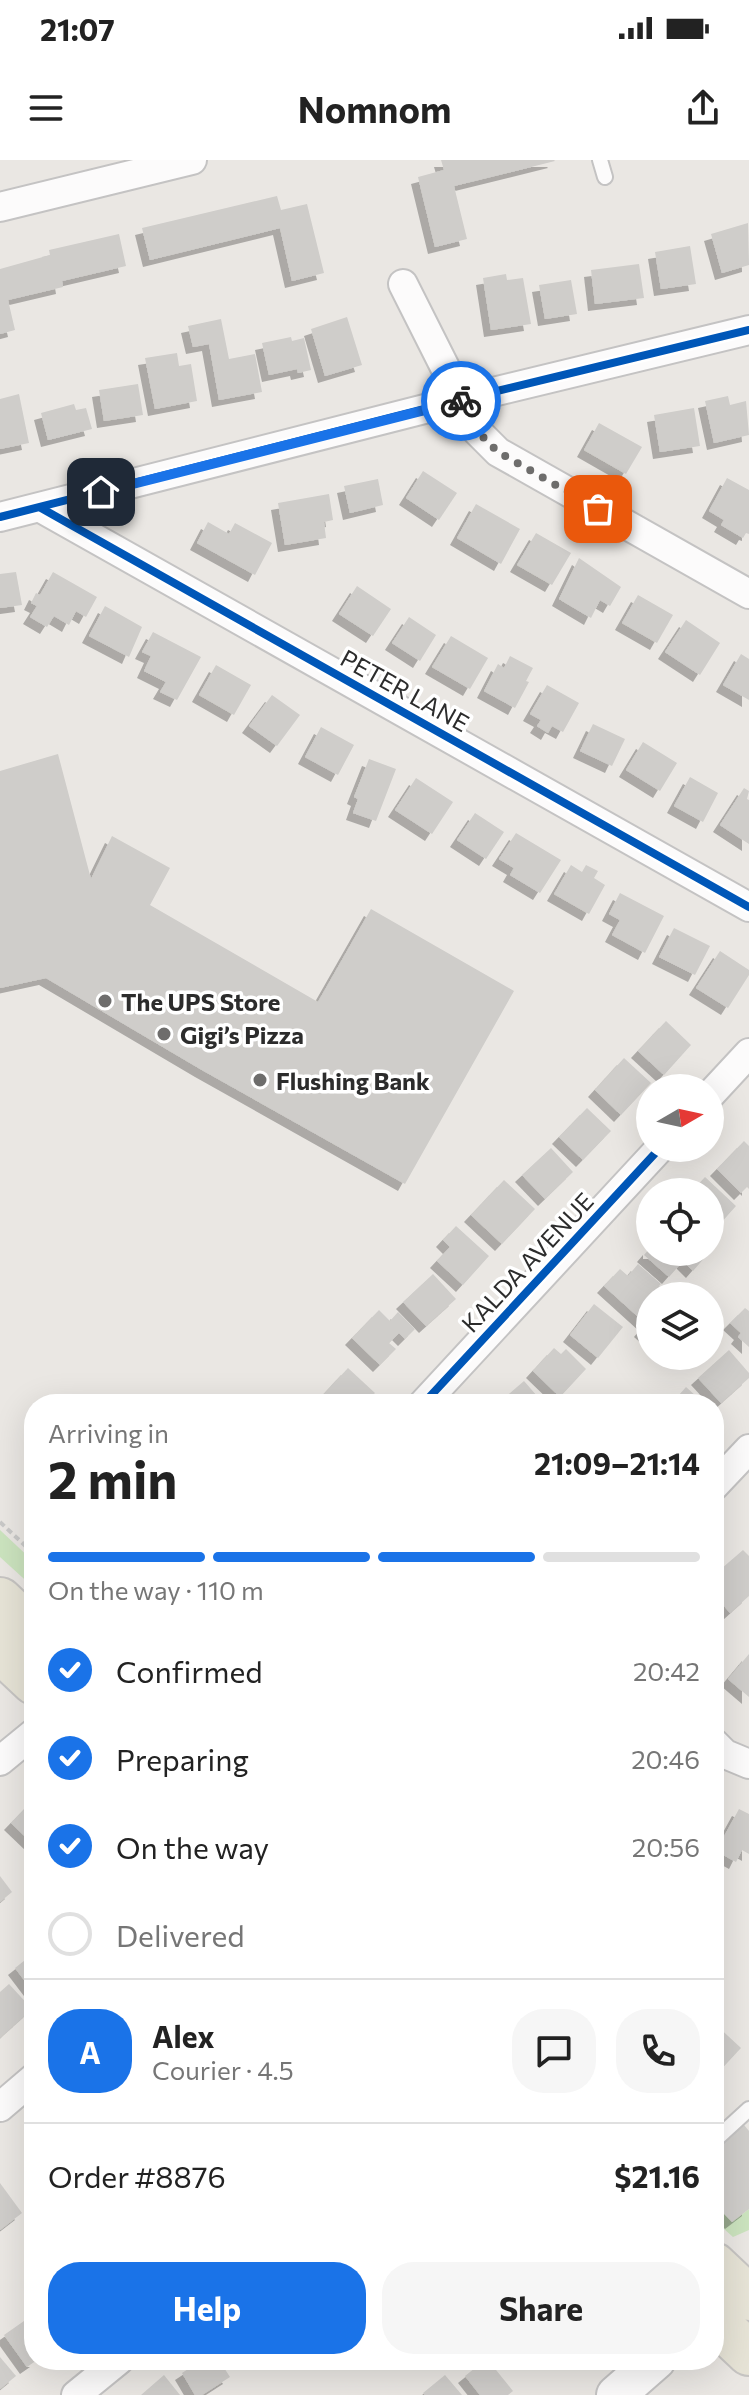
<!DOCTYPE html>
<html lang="en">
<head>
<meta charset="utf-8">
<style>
	body { margin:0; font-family:Commissioner,sans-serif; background:#f6f6f6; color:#222; height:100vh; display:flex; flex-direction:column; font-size:30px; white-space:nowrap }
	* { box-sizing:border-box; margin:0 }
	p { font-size:26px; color:#767676 }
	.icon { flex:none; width:44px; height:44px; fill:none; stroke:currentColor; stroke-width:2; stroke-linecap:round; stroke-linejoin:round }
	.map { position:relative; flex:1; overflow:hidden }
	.details { position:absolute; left:24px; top:1234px; width:700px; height:976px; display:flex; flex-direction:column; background:#fff; border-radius:32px; box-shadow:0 8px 32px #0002 }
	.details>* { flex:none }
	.needle { width:52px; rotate:81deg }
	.tools { position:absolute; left:636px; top:914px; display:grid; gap:16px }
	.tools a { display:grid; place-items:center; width:88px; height:88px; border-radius:50%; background:#fff; box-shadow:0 8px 32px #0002; font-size:40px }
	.pin { position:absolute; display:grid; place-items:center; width:68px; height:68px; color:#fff; margin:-34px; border-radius:16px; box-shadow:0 4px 12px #0006 }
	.courier { position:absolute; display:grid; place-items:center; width:80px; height:80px; margin:-40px; border:6px solid #1a73e8; border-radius:50%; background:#fff; color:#222; box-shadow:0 2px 10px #0007 }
	.summary em { font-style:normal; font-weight:700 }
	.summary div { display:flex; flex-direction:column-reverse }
	.summary { display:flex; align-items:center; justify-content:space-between; height:136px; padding:0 24px }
	h1 { font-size:52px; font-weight:700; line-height:60px }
	.bar { display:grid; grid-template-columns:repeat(4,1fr); gap:12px 8px; align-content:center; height:96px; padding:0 24px }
	.bar i { height:10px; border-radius:6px; background:#e0e0e0 }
	.bar .current { background:#1a73e8 }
	.bar p { grid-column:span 4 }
	.line { display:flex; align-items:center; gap:20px; padding:0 24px; border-top:2px solid #e0e0e0 }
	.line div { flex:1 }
	.round { display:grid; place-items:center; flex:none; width:84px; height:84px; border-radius:32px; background:#f6f6f6 }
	ol { padding:0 24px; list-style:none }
	li { display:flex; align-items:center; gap:24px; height:88px }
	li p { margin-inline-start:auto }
	li .icon { padding:8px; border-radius:50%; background:#1a73e8; color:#fff; stroke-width:4 }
	li:last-child { color:#767676 }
	li i { width:44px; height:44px; border:4px solid #e0e0e0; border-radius:50% }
	.primary-button { display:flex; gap:16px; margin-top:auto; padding:16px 24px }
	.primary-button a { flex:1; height:92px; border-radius:32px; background:#1a73e8; color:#fff; font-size:32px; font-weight:700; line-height:92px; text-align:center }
	.primary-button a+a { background:#f6f6f6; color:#222 }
	.status { display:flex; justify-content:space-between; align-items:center; height:56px; padding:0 40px; background:#fff; direction:ltr }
	.status svg { height:22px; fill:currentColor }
	header { display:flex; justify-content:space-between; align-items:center; height:104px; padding:0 24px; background:#fff; font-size:36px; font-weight:700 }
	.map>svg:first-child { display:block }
</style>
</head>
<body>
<div class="status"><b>21:07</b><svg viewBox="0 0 49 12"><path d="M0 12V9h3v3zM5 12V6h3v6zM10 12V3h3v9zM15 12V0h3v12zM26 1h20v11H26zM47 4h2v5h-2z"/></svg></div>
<header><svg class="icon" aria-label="menu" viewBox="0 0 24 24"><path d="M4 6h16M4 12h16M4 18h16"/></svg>Nomnom<svg class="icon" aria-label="share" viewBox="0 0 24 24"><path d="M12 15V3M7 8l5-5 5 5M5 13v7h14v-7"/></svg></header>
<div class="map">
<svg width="749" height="2235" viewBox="0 0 749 2235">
	<defs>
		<filter id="shadow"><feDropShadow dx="-7" dy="7" stdDeviation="0" flood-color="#0004"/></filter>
	</defs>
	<rect width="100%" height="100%" fill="#eae7e3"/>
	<g fill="#cbe3be">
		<path d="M0,1370l34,32v26l-34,-31z"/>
		<path d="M714,2043l18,19 17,-13v21l-16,7 -19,-17z"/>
	</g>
	<g fill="#cfcdca" filter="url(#shadow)">
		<path d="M441,0h113l1,1 -101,25 13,53 -32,8 -17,-70 26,-7z"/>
		<path d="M277,36l4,14 26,-6 17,69 -32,8 -12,-53 -130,32 -8,-32z"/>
		<path d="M748,63l1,42 -27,8 -11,-39z"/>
		<path d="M119,74l7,32 -64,15 1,6 -55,13 7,30 -15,4v-65l50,-14 -1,-5z"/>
		<path d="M690,86l6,38 -35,5 -6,-37z"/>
		<path d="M639,104l5,34 -49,6 -4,-34z"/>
		<path d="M506,114l1,6 16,-2 8,46 -40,6 -8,-52z"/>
		<path d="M571,120l6,34 -32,5 -6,-34z"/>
		<path d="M347,157l15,48 -37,11 -14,-47z"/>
		<path d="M221,159l8,40 26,-5 7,38 -43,8 -10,-56 -16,3 -5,-21z"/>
		<path d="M291,177l1,4 12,-3 7,32 -13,3 -1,-4 -28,6 -7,-32z"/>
		<path d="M177,193l2,13 12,-2 6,37 -42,8 -10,-51z"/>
		<path d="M138,224l5,31 -39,6 -5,-31z"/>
		<path d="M19,234l10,49 -29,6v-50z"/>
		<path d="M728,236l2,9 16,-4 3,34 -35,8 -9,-42z"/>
		<path d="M74,244l2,6 10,-2 6,21 -44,11 -7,-27z"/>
		<path d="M694,248l6,38 -40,6 -6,-37z"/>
		<path d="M599,263l43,24 -16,27 -42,-24z"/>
		<path d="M423,311l34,22 -18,27 -33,-22z"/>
		<path d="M727,318l22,12v44l-3,-1 -3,5 -22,-13 3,-5 -15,-9z"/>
		<path d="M378,319l5,26 -33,8 -6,-27z"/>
		<path d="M329,334l4,26 -9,2 2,16 -41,7 -7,-42z"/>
		<path d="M476,344l44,25 -19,35 -44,-26z"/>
		<path d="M208,362l21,12 6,-11 37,20 -17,32 -58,-32z"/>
		<path d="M536,373l35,20 -19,32 -35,-20z"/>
		<path d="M579,398l42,29 -11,19 -10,-6 -9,18 -32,-19z"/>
		<path d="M16,412l6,33 -22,3v-34z"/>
		<path d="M53,412l44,25 -11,20 -10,-6 -7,14 -15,-9 -7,11 -17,-10 7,-11 -6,-3 5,-10 4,2z"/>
		<path d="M357,426l34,23 -18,27 -34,-22z"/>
		<path d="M638,435l35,20 -16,28 -35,-20z"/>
		<path d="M105,446l37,21 -13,30 -40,-21z"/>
		<path d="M409,457l27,18 -16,26 -28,-18z"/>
		<path d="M686,460l34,23 -20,32 -35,-23z"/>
		<path d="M153,472l48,25 -24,43 -17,-8 6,-10 -22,-11 7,-15 -9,-4z"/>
		<path d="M451,476l37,22 -18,31 -38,-22z"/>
		<path d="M741,494l8,5v41l-26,-15z"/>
		<path d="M510,496l23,12 -7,13 3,1 -14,26 -31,-17 14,-27 6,4z"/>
		<path d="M216,505l35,20 -17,30 -35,-20z"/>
		<path d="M547,525l32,18 -16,29 -11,-6 -4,7 -11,-7 4,-6 -11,-6z"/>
		<path d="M272,535l28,20 -23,31 -28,-20z"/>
		<path d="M593,564l32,15 -13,27 -32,-15z"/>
		<path d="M321,567l33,18 -16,30 -33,-18z"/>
		<path d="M643,582l34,21 -17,28 -34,-21z"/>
		<path d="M58,594l33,125 21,-43 58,32 -20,37 168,97 53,-93 143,82 -109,193 -203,-114 -156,-92 -46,10v-217z"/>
		<path d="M369,599l27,10 -20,52 -23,-8 5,-14 -4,-2z"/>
		<path d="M690,617l28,16 -15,29 -29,-16z"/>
		<path d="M416,618l37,24 -21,32 -37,-24z"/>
		<path d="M744,628l5,3 -2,8 2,1v44l-29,-19z"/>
		<path d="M475,653l29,19 -18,27 -29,-19z"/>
		<path d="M516,673l45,27 -21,33 -30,-18 4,-7 -15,-9z"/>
		<path d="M571,705l11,7 4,-7 12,6 -4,7 11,7 -16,29 -35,-20z"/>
		<path d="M620,733l44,23 -19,37 -33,-18 8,-15 -11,-6z"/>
		<path d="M674,768l36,18 -15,29 -36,-18z"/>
		<path d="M720,791l29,19v5l-21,33 -32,-20z"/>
		<path d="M666,861l25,24 -27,30 -26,-24z"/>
		<path d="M624,898l27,25 -30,32 -26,-25z"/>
		<path d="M587,948l24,23 -28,29 -24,-23z"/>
		<path d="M744,981l5,5v43l-2,-2 -6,6 -24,-24z"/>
		<path d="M551,988l22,24 -28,27 -23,-24z"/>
		<path d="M705,1017l31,29 -26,29v-43h-19z"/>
		<path d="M504,1020l31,29 -33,35 -31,-29z"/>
		<path d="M456,1066l33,30 -26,29 -26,-24 13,-14 -7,-7z"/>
		<path d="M650,1088v4h52l4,4 -13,15 -10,-10 -14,16 -25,-22z"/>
		<path d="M638,1104l23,20 -2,2 10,10h-19v42l-9,-8 5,-6 -42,-38 16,-17 8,7z"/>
		<path d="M433,1114l23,25 -30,27 -23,-24z"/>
		<path d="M594,1144l29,23 -25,31 -28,-23z"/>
		<path d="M745,1148l4,3v36l-11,-10 3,-4 -11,-10z"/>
		<path d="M379,1150l11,11 8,-9 17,17 -10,10 -6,-6 -10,10 7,6 -16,16 -28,-27z"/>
		<path d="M554,1188l7,6 5,-5 20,20 -26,28 -27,-26z"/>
		<path d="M729,1190l20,23v5l-28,25 -23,-25z"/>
		<path d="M348,1208l27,25 -11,11h-34l-8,-8z"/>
		<path d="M524,1221l20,23h-47z"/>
		<path d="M686,1227l19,17h-34z"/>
		<path d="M743,1390l6,6v40l-19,17 -16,-19v-19z"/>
		<path d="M749,1494v43l-21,-18z"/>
		<path d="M34,1639v46l-23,-22z"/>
		<path d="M739,1649l10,5v40l-7,-4 -6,12 -20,-11z"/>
		<path d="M0,1716l12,16 -12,10z"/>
		<path d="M34,1793v40l-19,-25z"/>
		<path d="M9,1824l23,25 -32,29v-46z"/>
		<path d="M714,1863l27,25 -27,29z"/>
		<path d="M744,1965l5,6v78l-17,13 -18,-19v-51z"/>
		<path d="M0,2023l22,30 -22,17z"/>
		<path d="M34,2154v46h3l-10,7 -23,-32z"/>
		<path d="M0,2197l16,19 -16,13z"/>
		<path d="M202,2200h17l11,17 -28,18h-7l-13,-22z"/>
		<path d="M485,2200h3l25,31 -5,4h-28l-15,-19z"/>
		<path d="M164,2215l16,20h-39z"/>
		<path d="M445,2215l17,20h-37l-2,-2z"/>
	</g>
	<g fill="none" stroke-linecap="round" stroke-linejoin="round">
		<g stroke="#c4c3c3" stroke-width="18">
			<g id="service">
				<path d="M600,0l5,17"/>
				<path d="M714,1981l35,-32"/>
			</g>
		</g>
		<g stroke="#c4c3c3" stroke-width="32">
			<g id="minor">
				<path d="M0,47l192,-47"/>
				<path d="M403,124l74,147 21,21 251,142"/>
				<path d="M41,348l708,399"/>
				<path d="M0,357l460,-117 289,-70"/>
				<path d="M710,935l39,-42"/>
				<path d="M423,1244l237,-256"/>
				<path d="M714,1326l35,-37"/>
				<path d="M714,1583l11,11 24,10"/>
				<path d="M0,1601l34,-28"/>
				<path d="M0,1947l34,-29"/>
				<path d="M76,2235l43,-35"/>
			</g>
		</g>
		<g stroke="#c4c3c3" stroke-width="42">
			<path id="secondary" d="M616,2235l40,-35"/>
		</g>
		<g stroke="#c6c4c2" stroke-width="48">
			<g id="primary">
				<path d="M0,1440l34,32"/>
				<path d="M0,1490l34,32"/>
				<path d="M714,2105l35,33"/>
				<path d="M714,2160l35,33"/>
			</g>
		</g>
		<path stroke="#c8c8c7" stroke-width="4" stroke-dasharray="6 4" stroke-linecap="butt" d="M0,1362l34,32"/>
		<use href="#service" stroke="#fcfbfb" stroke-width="14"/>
		<use href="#minor" stroke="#fcfbfb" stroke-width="28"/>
		<use href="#secondary" stroke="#fcfbfb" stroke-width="38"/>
		<use href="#primary" stroke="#e6e3d6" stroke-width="44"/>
		<g stroke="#fff" stroke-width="13">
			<g id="cycleway">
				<path d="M41,348l708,399"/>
				<path d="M0,357l460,-117 289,-70"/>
				<path d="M423,1244l237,-256"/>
			</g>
		</g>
		<use href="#cycleway" stroke="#0057b8" stroke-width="8"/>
	</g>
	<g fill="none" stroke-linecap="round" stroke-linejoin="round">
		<path stroke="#6e6d6c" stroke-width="8" stroke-dasharray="0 14.4" d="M461,241l16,30 21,21 100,57"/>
		<path stroke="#1a73e8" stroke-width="10" d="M101,332l360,-91"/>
	</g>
	<g fill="#6e6d6c" stroke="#fff" stroke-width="3">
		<circle cx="105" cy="841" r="8"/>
		<circle cx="164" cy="874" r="8"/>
		<circle cx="260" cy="920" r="8"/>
	</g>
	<g text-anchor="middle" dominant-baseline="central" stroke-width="7" stroke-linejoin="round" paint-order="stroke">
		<g font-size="24" fill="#2c2c2c" stroke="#fff">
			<text transform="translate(405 530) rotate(29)">PETER LANE</text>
			<text transform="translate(527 1102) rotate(-47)">KALDA AVENUE</text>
		</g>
		<g font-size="24" font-weight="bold" fill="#2c2c2c" stroke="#fff" text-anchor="start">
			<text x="121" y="841">The UPS Store</text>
			<text x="180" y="874">Gigi’s Pizza</text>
			<text x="276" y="920">Flushing Bank</text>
		</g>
	</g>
</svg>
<div class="tools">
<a><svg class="needle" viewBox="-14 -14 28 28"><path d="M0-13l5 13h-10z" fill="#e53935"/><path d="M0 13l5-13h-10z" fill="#767676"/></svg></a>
<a><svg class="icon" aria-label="locate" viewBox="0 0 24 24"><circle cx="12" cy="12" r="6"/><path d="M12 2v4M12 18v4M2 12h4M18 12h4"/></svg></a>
<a><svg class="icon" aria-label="layers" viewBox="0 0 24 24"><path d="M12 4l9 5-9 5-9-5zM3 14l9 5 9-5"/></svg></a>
</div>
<div class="pin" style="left:598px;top:349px;background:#ea580c"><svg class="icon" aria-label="bag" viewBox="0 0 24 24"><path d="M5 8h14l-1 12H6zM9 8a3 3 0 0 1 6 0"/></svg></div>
<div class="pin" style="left:101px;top:332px;background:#1f2937"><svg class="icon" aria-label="home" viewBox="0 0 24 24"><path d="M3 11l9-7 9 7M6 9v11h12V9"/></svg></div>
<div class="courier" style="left:461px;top:241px"><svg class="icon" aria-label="bike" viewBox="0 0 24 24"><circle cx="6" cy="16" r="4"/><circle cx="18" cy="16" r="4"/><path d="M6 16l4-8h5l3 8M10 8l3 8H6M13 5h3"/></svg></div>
<section class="details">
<div class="summary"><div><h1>2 min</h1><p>Arriving in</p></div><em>21:09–21:14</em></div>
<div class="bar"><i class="current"></i><i class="current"></i><i class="current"></i><i></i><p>On the way · 110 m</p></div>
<ol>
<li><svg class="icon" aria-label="check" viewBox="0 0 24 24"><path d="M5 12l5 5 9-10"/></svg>Confirmed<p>20:42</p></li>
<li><svg class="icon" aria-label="check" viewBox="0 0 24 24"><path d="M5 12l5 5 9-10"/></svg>Preparing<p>20:46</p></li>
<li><svg class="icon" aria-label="check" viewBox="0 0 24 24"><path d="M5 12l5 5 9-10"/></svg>On the way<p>20:56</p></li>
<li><i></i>Delivered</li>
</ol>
<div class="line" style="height:144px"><b class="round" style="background:#1a73e8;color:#fff">A</b><div><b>Alex</b><p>Courier · 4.5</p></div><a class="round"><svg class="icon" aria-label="chat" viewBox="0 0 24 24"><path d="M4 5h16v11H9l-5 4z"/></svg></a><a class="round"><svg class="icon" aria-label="phone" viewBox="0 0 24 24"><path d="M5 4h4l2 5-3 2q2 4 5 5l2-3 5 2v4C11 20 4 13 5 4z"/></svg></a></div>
<div class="line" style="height:104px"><div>Order #8876</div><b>$21.16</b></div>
<div class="primary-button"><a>Help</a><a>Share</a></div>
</section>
</div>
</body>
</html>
